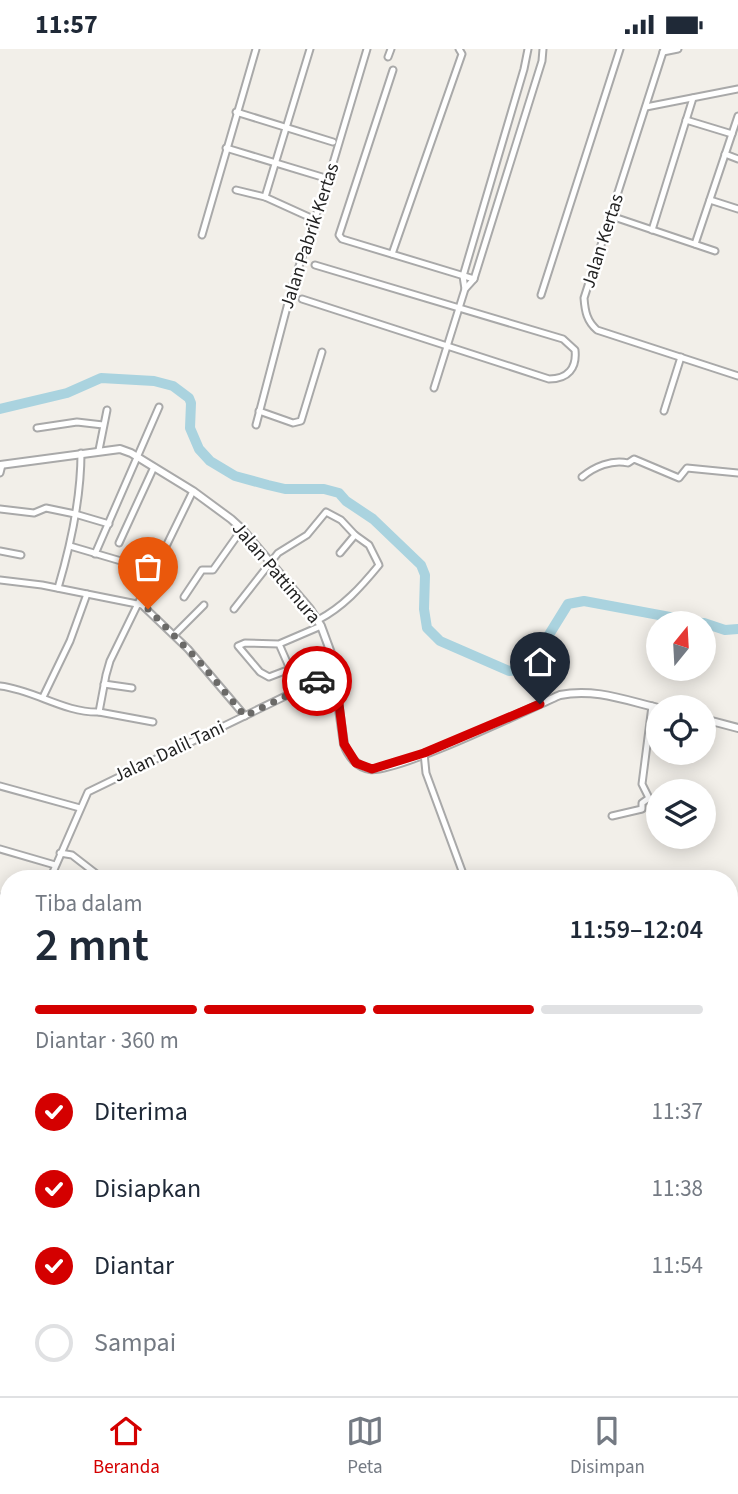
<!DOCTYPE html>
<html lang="id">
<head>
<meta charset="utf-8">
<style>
	body { margin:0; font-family:"Source Sans 3",sans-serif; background:#f2f2f3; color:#1f2937; height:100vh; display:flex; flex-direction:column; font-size:26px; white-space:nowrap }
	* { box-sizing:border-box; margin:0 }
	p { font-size:23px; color:#747a83 }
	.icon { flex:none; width:38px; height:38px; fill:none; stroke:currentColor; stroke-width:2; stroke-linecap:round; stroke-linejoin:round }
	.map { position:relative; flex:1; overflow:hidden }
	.panel { position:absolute; left:0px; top:821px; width:738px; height:527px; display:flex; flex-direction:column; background:#fff; border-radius:28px 28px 0 0; box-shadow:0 4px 18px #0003 }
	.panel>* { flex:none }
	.needle { width:46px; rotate:18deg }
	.fabs { position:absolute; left:646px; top:562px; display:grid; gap:14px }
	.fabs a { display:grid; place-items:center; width:70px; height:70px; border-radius:50%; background:#fff; box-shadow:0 4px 18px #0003; font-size:35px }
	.pin { position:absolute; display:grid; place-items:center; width:60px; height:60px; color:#fff; margin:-72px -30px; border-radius:50% 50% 50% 0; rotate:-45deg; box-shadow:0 0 7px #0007 }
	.pin .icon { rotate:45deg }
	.courier { position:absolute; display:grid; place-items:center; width:70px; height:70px; margin:-35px; border:5px solid #d40000; border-radius:50%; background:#fff; color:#222; box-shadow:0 2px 9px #0007 }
	.headline em { font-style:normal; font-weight:600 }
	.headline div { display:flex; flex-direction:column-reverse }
	.headline { display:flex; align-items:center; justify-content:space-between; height:119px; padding:0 35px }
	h1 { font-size:46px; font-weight:600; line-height:52px }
	.bar { display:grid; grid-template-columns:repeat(4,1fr); gap:10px 7px; align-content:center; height:84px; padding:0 35px }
	.bar i { height:9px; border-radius:5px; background:#e0e1e3 }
	.bar .selected { background:#d40000 }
	.bar p { grid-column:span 4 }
	ol { padding:0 35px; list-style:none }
	li { display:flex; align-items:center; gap:21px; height:77px }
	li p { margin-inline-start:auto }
	li .icon { padding:7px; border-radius:50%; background:#d40000; color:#fff; stroke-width:4 }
	li:last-child { color:#747a83 }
	li i { width:38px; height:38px; border:4px solid #e0e1e3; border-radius:50% }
	.status { display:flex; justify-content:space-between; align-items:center; height:49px; padding:0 35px; background:#fff; direction:ltr }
	.status svg { height:19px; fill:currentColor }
	.menu { display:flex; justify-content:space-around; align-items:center; height:98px; border-top:2px solid #e0e1e3; background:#fff; font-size:19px; color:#747a83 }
	.menu a { display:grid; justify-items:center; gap:4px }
	.menu .selected { color:#d40000 }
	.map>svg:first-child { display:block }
</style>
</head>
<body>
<div class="status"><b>11:57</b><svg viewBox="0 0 49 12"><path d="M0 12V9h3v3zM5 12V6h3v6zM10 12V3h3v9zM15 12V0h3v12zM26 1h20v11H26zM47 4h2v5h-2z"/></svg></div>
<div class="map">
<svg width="738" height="1347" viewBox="0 0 738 1347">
	<rect width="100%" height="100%" fill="#f2efe9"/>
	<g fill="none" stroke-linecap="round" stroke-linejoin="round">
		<g stroke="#aad3df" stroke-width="10">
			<path d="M0,360l67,-16 34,-15 53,3 19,5 16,12 2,5 -1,25 9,21 11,12 25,15 33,9 17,4h39l15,4 7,8 27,18 48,46 4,10 -1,34 3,19 13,13 69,30 11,-1 14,-11 34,-55 16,-3 118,22"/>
			<path d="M704,574l21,7 13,-1"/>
		</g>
		<g stroke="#a9a9a9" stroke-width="9">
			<g id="minor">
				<path d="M664,0l-80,249c1,14 3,23 13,32l141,46"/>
				<path d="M663,3l15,-3"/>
				<path d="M388,8l3,-8"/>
				<path d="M393,21l-54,165 3,4 132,40"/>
				<path d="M646,58l92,-18"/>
				<path d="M236,63l97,30"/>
				<path d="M686,71l46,14"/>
				<path d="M226,99l96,29"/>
				<path d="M725,105l13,5"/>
				<path d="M236,141l29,7"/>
				<path d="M710,151l28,9"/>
				<path d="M611,167l104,35"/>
				<path d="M309,168l-44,-20 45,-148"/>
				<path d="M652,181l41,-132"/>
				<path d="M202,186l54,-186"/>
				<path d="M695,195l43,-128"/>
				<path d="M392,205l70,-200 -3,-5"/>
				<path d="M465,240l-2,-13 61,-207 4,-20"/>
				<path d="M541,246l79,-246"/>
				<path d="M302,250l247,80c19,0 28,-11 26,-29l-12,-11 -248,-74"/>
				<path d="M434,339l31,-99 9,-10 68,-218 1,-12"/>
				<path d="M259,362l34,12 8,-2 21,-69"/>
				<path d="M664,362l17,-54"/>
				<path d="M256,376l37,-141 35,-104 39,-131"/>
				<path d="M37,379l40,-6 26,3"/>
				<path d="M99,401l8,-40"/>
				<path d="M0,424l2,-8"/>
				<path d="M582,428c12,-10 30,-18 46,-14l6,-4 45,19 8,-10 51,5"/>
				<path d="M0,460l34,4 12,-5 29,6 34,10"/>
				<path d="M119,494l35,-76"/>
				<path d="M70,497l51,15"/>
				<path d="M0,502l21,4"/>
				<path d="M95,505l64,-147"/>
				<path d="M0,531l42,5 100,20 46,44 57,67"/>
				<path d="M58,539c13,-44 23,-89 23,-135"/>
				<path d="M184,548l18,-27h11l29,-41"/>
				<path d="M234,560l44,-56 29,-18 19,-23 15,8 14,15 -15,18"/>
				<path d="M318,571c25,-13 43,-33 61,-55l-10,-20 -14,-10"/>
				<path d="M174,586l30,-30"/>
				<path d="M279,595l11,25 -21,8 -9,-5 -22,-26 7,-3 34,1 42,-18"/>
				<path d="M104,635l28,4"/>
				<path d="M0,637c35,4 64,27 99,26l7,-37 4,-14 83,-170"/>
				<path d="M43,648l27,-56 17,-47"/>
				<path d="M99,663l54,10"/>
				<path d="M424,704l2,20 39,106"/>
				<path d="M0,737l80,22"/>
				<path d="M612,767l30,-7v-6l7,-5 -7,-14 10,-78"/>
				<path d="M0,800l55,16"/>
				<path d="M60,804l12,2 31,24"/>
				<path d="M50,830l38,-87 247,-120"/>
				<path d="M0,848l9,1"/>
				<path d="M0,894l9,4"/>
				<path d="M0,914l9,-7"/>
				<path d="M0,1028l9,3"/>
				<path d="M0,1173l9,3"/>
				<path d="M0,1261l9,-3"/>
				<path d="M0,1322l8,11 -1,14"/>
				<path d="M67,1339l6,8"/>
			</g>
		</g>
		<g stroke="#a9a9a9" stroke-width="10">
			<g id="tertiary">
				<path d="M0,416l120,-16 11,4 62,38 38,28 11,10 68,80 11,17 10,27 13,91c4,12 13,23 26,25 26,4 158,-60 190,-74 34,-7 65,5 98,13"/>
				<path d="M704,670l34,9"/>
			</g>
		</g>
		<use href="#minor" stroke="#fff" stroke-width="5"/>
		<use href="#tertiary" stroke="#fff" stroke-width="6"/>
	</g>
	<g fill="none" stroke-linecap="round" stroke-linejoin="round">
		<path stroke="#6b6a68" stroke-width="7" stroke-dasharray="0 12.6" d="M148,560l50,51 47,56 72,-35"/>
		<path stroke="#d40000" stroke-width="9" d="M317,632l18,-9 9,72 12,19 16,6 52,-16 116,-49"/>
	</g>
	<g text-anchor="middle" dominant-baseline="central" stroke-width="5" stroke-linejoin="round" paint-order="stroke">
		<g font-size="19" fill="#222" stroke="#fff">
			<text transform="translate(310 187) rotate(-72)">Jalan Pabrik Kertas</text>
			<text transform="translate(603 192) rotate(-72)">Jalan Kertas</text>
			<text transform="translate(276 524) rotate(50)">Jalan Pattimura</text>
			<text transform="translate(169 703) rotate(-25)">Jalan Dalil Tani</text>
		</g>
	</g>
</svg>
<div class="fabs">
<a><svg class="needle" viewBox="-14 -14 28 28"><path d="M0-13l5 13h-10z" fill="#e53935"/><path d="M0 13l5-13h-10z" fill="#747a83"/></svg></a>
<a><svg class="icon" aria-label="locate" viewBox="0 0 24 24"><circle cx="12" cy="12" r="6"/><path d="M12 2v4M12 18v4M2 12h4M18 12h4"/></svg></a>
<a><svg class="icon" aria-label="layers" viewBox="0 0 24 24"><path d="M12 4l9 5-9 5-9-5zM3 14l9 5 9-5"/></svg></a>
</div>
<div class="pin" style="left:148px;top:560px;background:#ea580c"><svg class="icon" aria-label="bag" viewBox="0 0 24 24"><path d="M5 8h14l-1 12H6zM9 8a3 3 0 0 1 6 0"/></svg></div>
<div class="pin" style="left:540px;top:655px;background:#1f2937"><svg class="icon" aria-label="home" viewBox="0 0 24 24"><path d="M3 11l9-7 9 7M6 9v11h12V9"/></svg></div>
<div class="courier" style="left:317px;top:632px"><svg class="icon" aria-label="car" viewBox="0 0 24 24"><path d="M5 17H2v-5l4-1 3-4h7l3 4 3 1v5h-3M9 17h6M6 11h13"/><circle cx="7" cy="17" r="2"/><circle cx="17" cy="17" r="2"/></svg></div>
<section class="panel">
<div class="headline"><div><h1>2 mnt</h1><p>Tiba dalam</p></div><em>11:59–12:04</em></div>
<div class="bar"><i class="selected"></i><i class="selected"></i><i class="selected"></i><i></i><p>Diantar · 360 m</p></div>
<ol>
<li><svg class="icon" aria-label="check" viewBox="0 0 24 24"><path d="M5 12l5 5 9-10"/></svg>Diterima<p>11:37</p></li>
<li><svg class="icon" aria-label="check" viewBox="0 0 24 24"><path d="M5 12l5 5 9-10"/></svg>Disiapkan<p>11:38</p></li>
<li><svg class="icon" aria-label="check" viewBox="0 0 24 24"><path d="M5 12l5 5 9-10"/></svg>Diantar<p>11:54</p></li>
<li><i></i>Sampai</li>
</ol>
</section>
</div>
<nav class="menu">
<a class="selected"><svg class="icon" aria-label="home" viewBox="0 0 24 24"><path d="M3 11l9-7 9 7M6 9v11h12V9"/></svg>Beranda</a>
<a><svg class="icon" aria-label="map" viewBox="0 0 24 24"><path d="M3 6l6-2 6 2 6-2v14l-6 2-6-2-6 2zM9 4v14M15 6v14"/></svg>Peta</a>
<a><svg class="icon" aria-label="saved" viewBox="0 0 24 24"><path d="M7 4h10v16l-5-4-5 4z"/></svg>Disimpan</a>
</nav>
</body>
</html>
